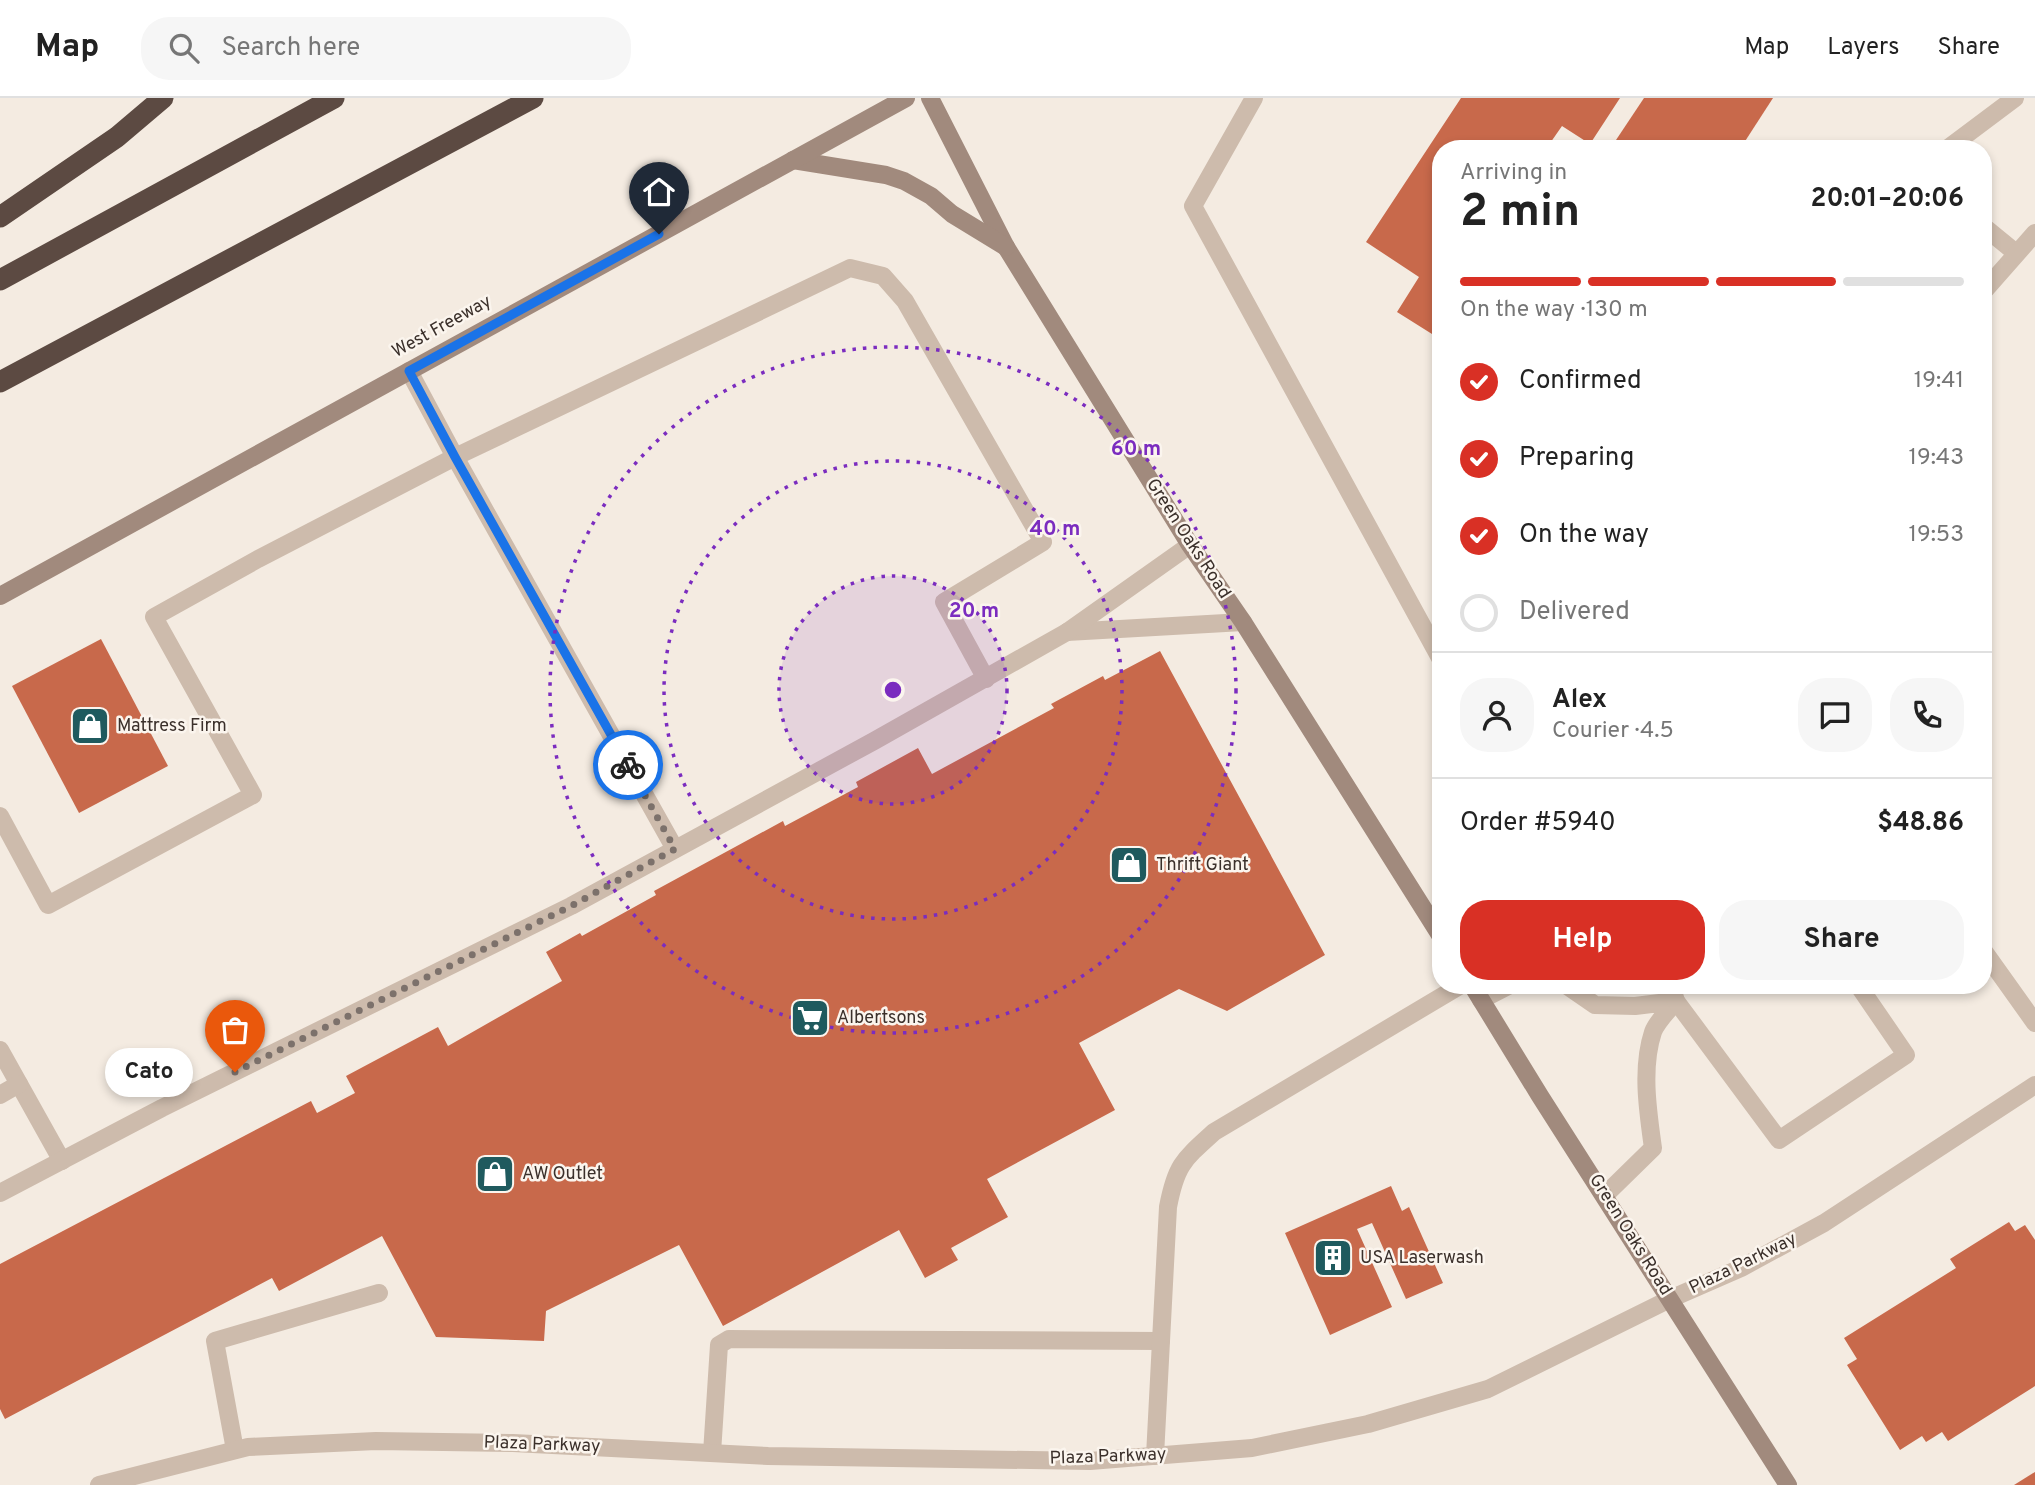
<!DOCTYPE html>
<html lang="en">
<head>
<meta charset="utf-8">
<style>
	body { margin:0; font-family:Overpass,sans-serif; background:#f6f6f6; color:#222; height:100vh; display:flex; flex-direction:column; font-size:26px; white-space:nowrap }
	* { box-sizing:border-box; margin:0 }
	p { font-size:23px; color:#767676 }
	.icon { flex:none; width:38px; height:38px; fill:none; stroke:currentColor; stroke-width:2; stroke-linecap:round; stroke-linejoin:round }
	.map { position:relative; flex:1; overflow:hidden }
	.panel { position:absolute; left:1432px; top:42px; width:560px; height:854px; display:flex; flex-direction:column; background:#fff; border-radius:28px; box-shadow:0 4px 10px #0003 }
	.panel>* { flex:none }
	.pin { position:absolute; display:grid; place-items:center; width:60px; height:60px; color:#fff; margin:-72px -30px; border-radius:50% 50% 50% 0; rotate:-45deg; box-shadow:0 0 7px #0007 }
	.pin .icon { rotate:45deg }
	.courier { position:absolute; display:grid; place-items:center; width:70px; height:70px; margin:-35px; border:5px solid #1a73e8; border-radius:50%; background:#fff; color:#222; box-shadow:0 2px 9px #0007 }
	.bubble { position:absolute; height:49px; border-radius:24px; background:#fff; box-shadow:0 4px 10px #0003; font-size:23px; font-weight:700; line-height:49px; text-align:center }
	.overview em { font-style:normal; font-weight:700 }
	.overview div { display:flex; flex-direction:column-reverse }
	.overview { display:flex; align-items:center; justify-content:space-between; height:119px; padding:0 28px }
	h1 { font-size:46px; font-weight:700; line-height:52px }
	.bar { display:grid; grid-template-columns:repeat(4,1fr); gap:10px 7px; align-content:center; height:84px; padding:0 28px }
	.bar i { height:9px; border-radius:5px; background:#e0e0e0 }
	.bar .active { background:#d93025 }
	.bar p { grid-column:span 4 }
	.line { display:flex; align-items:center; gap:18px; padding:0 28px; border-top:2px solid #e0e0e0 }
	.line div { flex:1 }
	.round { display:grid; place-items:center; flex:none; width:74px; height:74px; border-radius:28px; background:#f6f6f6 }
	ol { padding:0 28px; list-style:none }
	li { display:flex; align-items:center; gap:21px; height:77px }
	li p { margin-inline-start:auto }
	li .icon { padding:7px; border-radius:50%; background:#d93025; color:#fff; stroke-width:4 }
	li:last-child { color:#767676 }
	li i { width:38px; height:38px; border:4px solid #e0e0e0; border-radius:50% }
	.action { display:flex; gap:14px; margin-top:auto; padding:14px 28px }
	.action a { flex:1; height:80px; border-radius:28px; background:#d93025; color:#fff; font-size:28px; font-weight:700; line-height:80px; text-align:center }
	.action a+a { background:#f6f6f6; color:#222 }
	header { display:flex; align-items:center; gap:42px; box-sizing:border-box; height:98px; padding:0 35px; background:#fff; border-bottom:2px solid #e0e0e0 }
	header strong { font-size:33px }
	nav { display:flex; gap:38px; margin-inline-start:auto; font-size:24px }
	.search { width:490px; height:63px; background:#f6f6f6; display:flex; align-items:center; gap:18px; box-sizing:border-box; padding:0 24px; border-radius:28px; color:#767676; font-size:26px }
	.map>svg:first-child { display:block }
</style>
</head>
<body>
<header>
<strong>Map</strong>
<div class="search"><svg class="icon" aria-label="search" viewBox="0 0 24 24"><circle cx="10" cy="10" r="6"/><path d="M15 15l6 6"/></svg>Search here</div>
<nav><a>Map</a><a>Layers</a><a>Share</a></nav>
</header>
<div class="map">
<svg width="2035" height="1387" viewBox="0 0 2035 1387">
	<rect width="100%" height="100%" fill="#f4ebe1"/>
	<g fill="#c8694b">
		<path d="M1461,0h159l-30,46 -28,-18 -16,23h-106v174l-8,11 -35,-22 22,-35 -53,-35z"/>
		<path d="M1644,0h129l-33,51h-130z"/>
		<path d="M101,541l67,127 -89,47 -67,-127z"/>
		<path d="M1160,553l165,304 -98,56 -48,-22 -100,54 36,67 -128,69 21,38 -57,31 7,12 -33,18 -26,-48 -176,96 -44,-81 -133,66 -2,30 -108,-4 -54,-101 -103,55 -7,-13 -267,141 -5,-10v-145l311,-163 6,12 38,-20 -9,-17 92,-49 10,19 114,-65 -16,-29 34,-19 2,3 74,-41 -2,-4 129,-70 2,5 73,-39 -2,-5 62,-34 14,26 122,-66 -3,-4 52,-28 2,4z"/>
		<path d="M1391,1088l11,25 7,-4 34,76 -37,16 -34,-76 -15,6 35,78 -62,28 -45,-102z"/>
		<path d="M2009,1124l6,9 10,-6 10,15v146l-87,55 -6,-9 -16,10 -4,-6 -22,14 -53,-85 10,-6 -13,-21 112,-70 -6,-9z"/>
		<path d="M2035,1374v13h-21z"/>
	</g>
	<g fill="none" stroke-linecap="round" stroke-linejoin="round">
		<g stroke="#cdbbac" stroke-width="18">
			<path d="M1254,0l-61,108 247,452"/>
			<path d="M1947,51l68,-51"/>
			<path d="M1983,128l33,27"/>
			<path d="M1067,534l176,-10"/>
			<path d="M0,718l48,89 205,-110 -99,-178 104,-58 197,-102 -46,-86"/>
			<path d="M675,751l-220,-392 395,-189 33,8 22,25 138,241 -99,60 42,77"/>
			<path d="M1566,887l29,20 40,1 41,-5c-7,9 -19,20 -23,31 -12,36 -5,80 0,116l-48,47"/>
			<path d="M1671,887l5,16 103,139 127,-85 -48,-70"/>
			<path d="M1481,902l29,-15"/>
			<path d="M0,952l62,111"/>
			<path d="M0,997l19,-11"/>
			<path d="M0,1095l162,-85 409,-202 303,-165 193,-109 123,-87"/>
			<path d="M235,1352l-20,-109 164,-48"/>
			<path d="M712,1355l7,-108 10,-6 432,2"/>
			<path d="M1155,1358l13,-249c8,-42 15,-47 46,-75l247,-147"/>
		</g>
		<g stroke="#cdbbac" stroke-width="18">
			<path d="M1983,194l52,-59"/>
			<path d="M1983,852l52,73"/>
		</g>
		<path stroke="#cdbbac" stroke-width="18" d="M99,1387l149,-38 128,-6 137,2 255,13 322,5 162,-13 116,-24 120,-35 182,-90 71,-31 83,-45 211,-138"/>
		<g stroke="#a18a7d" stroke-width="18">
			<path d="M930,0l76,149 184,298 53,77 197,313"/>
			<path d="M793,62l93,15 18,6 27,15 21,18 54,33"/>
			<path d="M0,498l906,-498"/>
			<path d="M1472,887l68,111 248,389"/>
		</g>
		<g stroke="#5c4a42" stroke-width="21">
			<path d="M0,119l117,-80 46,-39"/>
			<path d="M0,182l334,-182"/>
			<path d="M0,284l533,-284"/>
		</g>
	</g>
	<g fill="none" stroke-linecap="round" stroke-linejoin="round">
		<path stroke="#7c716b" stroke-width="7" stroke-dasharray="0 12.6" d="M235,974l336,-166 104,-57 -47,-84"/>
		<path stroke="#1a73e8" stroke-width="9" d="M628,667l-173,-308 -46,-86 250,-137"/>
	</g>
	<circle cx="893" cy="592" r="114" fill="#7b2cbf" fill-opacity=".12"/>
	<g fill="none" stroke="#7b2cbf" stroke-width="3.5" stroke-dasharray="3.5 7">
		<circle cx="893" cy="592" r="114"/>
		<circle cx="893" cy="592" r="229"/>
		<circle cx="893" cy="592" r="343"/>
	</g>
	<defs>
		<g id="shop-square" transform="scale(2.0125)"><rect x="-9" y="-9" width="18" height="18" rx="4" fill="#1f5a5e" stroke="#fbf5ee"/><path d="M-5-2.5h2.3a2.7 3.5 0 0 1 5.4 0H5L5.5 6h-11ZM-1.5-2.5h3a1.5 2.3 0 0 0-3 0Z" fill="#fff"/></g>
		<g id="supermarket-square" transform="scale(2.0125)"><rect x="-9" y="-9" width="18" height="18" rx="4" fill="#1f5a5e" stroke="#fbf5ee"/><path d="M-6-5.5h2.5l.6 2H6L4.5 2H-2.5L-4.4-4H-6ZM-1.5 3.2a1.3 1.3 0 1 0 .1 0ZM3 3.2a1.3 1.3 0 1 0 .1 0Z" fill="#fff"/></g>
		<g id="building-square" transform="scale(2.0125)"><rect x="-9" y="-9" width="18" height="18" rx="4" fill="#1f5a5e" stroke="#fbf5ee"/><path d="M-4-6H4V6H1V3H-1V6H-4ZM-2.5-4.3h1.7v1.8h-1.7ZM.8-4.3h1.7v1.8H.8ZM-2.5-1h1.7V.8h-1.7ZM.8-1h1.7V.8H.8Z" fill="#fff"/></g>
	</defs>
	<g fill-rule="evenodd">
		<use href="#shop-square" x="90" y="628"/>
		<use href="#shop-square" x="1129" y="767"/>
		<use href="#supermarket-square" x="810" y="920"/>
		<use href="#shop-square" x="495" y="1076"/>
		<use href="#building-square" x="1333" y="1160"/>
	</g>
	<g text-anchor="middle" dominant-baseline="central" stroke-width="5" stroke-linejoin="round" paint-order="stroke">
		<g font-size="18" fill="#3b302b" stroke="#fbf5ee">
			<text transform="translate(442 229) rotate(-29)">West Freeway</text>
			<text transform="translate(1188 441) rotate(57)">Green Oaks Road</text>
			<text transform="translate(1630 1137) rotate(58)">Green Oaks Road</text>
			<text transform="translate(1743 1166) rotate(-26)">Plaza Parkway</text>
			<text transform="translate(542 1347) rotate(2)">Plaza Parkway</text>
			<text transform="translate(1108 1359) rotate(-2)">Plaza Parkway</text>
		</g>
		<g font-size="18" fill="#3b302b" stroke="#fbf5ee" text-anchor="start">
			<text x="117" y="628">Mattress Firm</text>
			<text x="1156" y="767">Thrift Giant</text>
			<text x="837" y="920">Albertsons</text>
			<text x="522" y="1076">AW Outlet</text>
			<text x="1360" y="1160">USA Laserwash</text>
		</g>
	</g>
	<circle cx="893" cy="592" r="10" fill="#7b2cbf" stroke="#fbf5ee" stroke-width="3.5"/>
	<g font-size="21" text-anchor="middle" font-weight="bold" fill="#7b2cbf" stroke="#fbf5ee" stroke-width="5" stroke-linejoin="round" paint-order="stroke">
		<text x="1136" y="357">60 m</text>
		<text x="1055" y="437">40 m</text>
		<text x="974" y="519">20 m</text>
	</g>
</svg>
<div class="pin" style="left:235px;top:974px;background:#ea580c"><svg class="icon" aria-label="bag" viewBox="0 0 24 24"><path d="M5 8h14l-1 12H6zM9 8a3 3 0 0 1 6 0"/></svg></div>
<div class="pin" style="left:659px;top:136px;background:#1f2937"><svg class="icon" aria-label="home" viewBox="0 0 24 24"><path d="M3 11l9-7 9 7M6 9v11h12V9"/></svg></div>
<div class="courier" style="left:628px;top:667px"><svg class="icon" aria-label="bike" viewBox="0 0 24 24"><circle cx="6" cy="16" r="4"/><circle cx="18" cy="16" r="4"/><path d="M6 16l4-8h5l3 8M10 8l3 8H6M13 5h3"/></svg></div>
<div class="bubble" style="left:105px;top:950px;width:88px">Cato</div>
<section class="panel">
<div class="overview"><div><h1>2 min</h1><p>Arriving in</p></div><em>20:01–20:06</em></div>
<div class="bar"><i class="active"></i><i class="active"></i><i class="active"></i><i></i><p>On the way · 130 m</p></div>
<ol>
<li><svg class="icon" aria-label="check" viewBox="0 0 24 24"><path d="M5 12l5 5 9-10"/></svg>Confirmed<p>19:41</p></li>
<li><svg class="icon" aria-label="check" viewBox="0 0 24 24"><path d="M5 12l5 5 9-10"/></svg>Preparing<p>19:43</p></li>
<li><svg class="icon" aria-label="check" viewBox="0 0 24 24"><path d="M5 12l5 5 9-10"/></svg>On the way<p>19:53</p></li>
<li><i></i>Delivered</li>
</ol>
<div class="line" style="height:126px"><a class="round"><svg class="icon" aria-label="person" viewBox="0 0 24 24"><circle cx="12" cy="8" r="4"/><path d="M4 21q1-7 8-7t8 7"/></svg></a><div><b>Alex</b><p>Courier · 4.5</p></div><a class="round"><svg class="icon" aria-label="chat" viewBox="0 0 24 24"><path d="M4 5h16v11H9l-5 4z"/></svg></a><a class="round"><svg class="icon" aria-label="phone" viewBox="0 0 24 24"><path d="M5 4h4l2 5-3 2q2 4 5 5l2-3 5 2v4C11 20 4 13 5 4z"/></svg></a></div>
<div class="line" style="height:91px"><div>Order #5940</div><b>$48.86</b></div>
<div class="action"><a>Help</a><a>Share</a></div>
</section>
</div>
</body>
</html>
